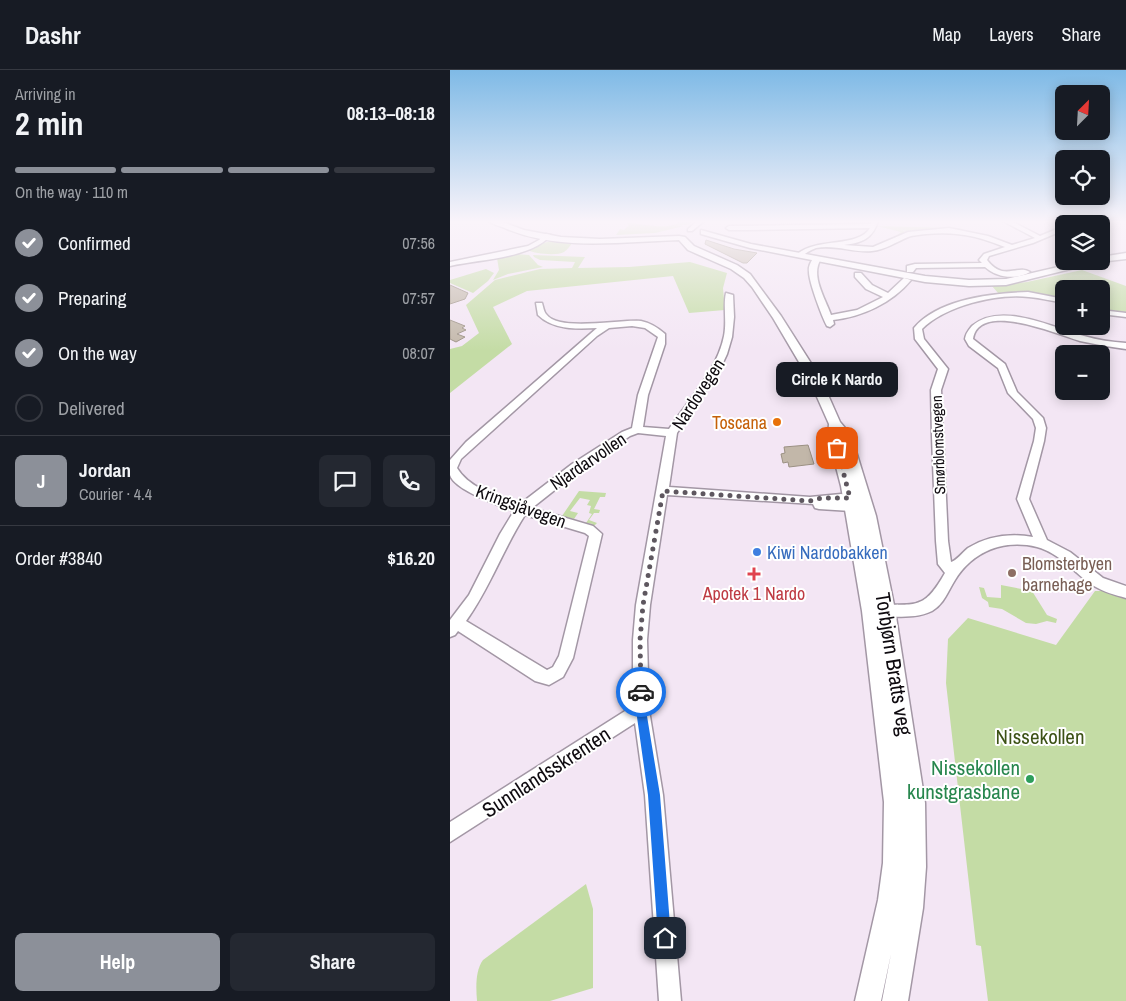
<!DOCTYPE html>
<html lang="en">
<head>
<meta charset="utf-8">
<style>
	body { margin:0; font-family:"Archivo Narrow",sans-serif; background:#242831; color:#f1f3f6; height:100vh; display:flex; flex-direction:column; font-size:19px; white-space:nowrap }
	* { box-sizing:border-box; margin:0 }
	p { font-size:16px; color:#9ea1a6 }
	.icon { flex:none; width:28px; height:28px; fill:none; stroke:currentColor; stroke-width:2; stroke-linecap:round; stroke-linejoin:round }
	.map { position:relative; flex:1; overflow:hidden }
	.panel { display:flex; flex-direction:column; background:#171b24; width:450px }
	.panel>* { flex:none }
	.needle { width:32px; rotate:24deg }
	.tools { position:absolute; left:605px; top:15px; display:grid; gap:10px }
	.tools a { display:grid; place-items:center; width:55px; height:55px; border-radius:8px; background:#171b24; box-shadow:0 2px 12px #0003; font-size:25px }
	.pin { position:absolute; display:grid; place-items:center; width:42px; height:42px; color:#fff; margin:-21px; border-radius:10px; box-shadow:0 2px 8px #0006 }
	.courier { position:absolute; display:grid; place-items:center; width:50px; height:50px; margin:-25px; border:4px solid #1a73e8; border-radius:50%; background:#fff; color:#222; box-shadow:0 1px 6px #0007 }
	.bubble { position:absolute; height:35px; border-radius:8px; background:#171b24; box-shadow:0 2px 12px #0003; font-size:16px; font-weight:700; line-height:35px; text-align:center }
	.head em { font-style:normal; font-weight:700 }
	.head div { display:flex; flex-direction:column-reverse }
	.head { display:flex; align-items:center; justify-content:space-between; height:85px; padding:0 15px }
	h1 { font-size:32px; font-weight:700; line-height:38px }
	.bar { display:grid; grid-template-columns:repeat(4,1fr); gap:8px 5px; align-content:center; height:60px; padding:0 15px }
	.bar i { height:6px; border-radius:4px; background:#363941 }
	.bar .selected { background:#8c9099 }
	.bar p { grid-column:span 4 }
	.line { display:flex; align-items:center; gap:12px; padding:0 15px; border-top:1px solid #363941 }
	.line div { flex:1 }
	.round { display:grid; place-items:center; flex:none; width:52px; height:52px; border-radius:8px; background:#242831 }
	ol { padding:0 15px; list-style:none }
	li { display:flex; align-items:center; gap:15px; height:55px }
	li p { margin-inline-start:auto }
	li .icon { padding:5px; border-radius:50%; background:#8c9099; color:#fff; stroke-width:4 }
	li:last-child { color:#9ea1a6 }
	li i { width:28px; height:28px; border:2px solid #363941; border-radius:50% }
	.button { display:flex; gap:10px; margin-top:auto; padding:10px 15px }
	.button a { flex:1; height:58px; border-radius:8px; background:#8c9099; color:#fff; font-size:20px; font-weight:700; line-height:58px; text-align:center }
	.button a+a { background:#242831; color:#f1f3f6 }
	header { display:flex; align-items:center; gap:30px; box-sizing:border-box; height:70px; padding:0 25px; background:#171b24; border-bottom:1px solid #363941 }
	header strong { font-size:24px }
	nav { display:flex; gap:28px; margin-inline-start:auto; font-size:18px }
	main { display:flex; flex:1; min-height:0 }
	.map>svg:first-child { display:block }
</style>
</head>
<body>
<header>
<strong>Dashr</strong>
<nav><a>Map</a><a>Layers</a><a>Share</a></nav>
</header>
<main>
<section class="panel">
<div class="head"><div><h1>2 min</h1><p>Arriving in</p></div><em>08:13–08:18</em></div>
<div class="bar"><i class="selected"></i><i class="selected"></i><i class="selected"></i><i></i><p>On the way · 110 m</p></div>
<ol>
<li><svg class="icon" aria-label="check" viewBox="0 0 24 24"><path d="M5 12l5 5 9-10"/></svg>Confirmed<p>07:56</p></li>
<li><svg class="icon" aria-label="check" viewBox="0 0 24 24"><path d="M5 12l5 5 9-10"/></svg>Preparing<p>07:57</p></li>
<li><svg class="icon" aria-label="check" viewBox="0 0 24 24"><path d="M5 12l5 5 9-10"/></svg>On the way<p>08:07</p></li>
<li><i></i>Delivered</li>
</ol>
<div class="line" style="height:90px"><b class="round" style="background:#8c9099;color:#fff">J</b><div><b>Jordan</b><p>Courier · 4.4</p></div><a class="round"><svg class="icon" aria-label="chat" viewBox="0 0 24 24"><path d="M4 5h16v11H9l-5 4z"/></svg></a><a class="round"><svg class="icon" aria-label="phone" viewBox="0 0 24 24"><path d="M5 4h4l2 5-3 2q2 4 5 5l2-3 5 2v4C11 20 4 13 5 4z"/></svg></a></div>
<div class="line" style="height:65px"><div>Order #3840</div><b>$16.20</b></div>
<div class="button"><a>Help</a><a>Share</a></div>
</section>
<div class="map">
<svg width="676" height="931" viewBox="0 0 676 931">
	<rect width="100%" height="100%" fill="#f3e6f4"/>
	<g fill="#c4dca5">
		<path d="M231,151h13l-7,4h-12l9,1 -29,7 -39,2 4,-6 4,1 5,-5 -3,-2c14,-1 42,9 55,-2z"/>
		<path d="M427,156l77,2 10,1 -56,4 -6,-4 4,4 -12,5 7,-6z"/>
		<path d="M101,171l21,2c-2,3 -5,7 -8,9 -7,4 -29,2 -36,-2l12,-6z"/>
		<path d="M65,184l14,1 9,10 5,2 -35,7 -15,6 6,-10 -2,-12z"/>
		<path d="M83,185l52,2 -7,11 51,-1 61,-5 37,11 -4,15 2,22 -36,3 -16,-37 -146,15 -34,16 19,37 -62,49v-44l12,-3 17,-13 -13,-28 29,-25 45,-11 32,-1 3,-6 -35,-2 -6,-3z"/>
		<path d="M36,199l8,4 -6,8 -15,12 -23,-10v-3z"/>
		<path d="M632,200l44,16v26l-25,-3v-20h-37v10l-39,-7 -27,1 -6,-7 35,-4z"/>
		<path d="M129,421l27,2 -1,4h-5l-6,12 6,1 -1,3h-5l-5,7 8,3 -4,4 -2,-1 2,-2 -7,-1 6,-9 -3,-1 2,-7 -4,-1 3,-5 -10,-2 -10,13 8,2 -4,6 -12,-3z"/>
		<path d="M551,515l31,6 15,24 10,4 -1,4 -9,-2 -11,3 -10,-1 -24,-14 -13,-2 -1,-5 -6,-4 -3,-11 5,1 3,9 14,1z"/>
		<path d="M645,521h31v410h-138l-7,-55 -5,-1 -30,-262 2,-44 20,-21 88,27z"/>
		<path d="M136,814l7,25v79l-43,13h-73c-1,-13 -2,-30 6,-41z"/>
	</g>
	<g fill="#c2b7a9" stroke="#9b9183">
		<path d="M256,170l28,9 23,4 -10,10h-4l-38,-19z"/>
		<path d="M0,215l18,8 -3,6 -15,5z"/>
		<path d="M0,250l15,6 -3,2 4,2 -9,4 8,3 -9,5 -6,-3z"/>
		<path d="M358,375l6,19 -25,3 -1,-5 -5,1 -2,-9 4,-1 -1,-6z"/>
	</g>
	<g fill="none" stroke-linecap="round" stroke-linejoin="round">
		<g stroke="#a397a5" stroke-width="3">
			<g id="minor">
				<path d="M247,151h7l-12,10h-4v-2z"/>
				<path d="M422,151h6c-5,17 -16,22 -34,24l29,2 35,-15 41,-4 39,8 24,9 23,-7 -32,-17h8l29,15 24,-10v4l-31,13 -44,13 -2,4c17,22 30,4 43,12 -14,8 -33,6 -45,-5l-69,1 -3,4h-6v-6l8,-2 67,-1 -3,-3 5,-6 21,-7c-27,-11 -49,-16 -79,-13 -6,1 -13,1 -18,3 -12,5 -23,13 -36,14 -19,2 -37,-7 -56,-3 -7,2 -11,7 -17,9l-2,-1v-2c22,-17 61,-6 73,-26l-123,2h-18l-3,-2 3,-2 142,-2z"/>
				<path d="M96,164l5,1c-21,24 -71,24 -101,31v-4l78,-16 11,-6z"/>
				<path d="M364,187l7,2c-11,16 4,39 10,56l26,-5 26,-13 -17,-8 -11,-12v-4h6l11,12 16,8 16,-15 7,2c-19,23 -49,37 -78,40l1,4 -4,3 -3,-1c-5,-9 -18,-44 -18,-54 -1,-6 2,-10 5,-15z"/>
				<path d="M578,222l36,7v4c-12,-2 -23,-5 -35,-6 -32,-4 -84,9 -107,32l2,10 24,30 -7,21 7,151 3,21c5,-1 12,-10 17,-14 20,-12 42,-15 65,-11l-16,-38 17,-58 2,-13 -3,-9 -25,-26 -10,-25 -29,-22 -4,-7c1,-6 3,-8 7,-13 29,-25 81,2 112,10 14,4 28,6 42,7v6c-16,-2 -31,-5 -46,-8 -21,-6 -101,-41 -107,-2l32,25 12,28 26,26 3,10 -2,13 -15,58 18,41 23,12 33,26 23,8v12c-11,-3 -22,-6 -32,-12 -19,-12 -34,-33 -57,-39 -33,-8 -64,4 -82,33 -7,11 -11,24 -23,31 -16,8 -35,5 -53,6l-5,-2 -2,-4 2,-4 5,-2c38,-1 45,5 66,-32l-7,-9 -2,-23 -4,-104 -1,-47 7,-21 -23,-30 -1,-11c24,-29 79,-35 114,-36z"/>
				<path d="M276,223l7,2 1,22 -2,20 -5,17 -7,15 -43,64 -8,54 141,10 31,-3 22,4 4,6 -2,3 -14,4 -32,-2 -4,-1 -2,-4 -146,-9 -17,110 -3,35 2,70 14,85 18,206h-22l-14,-206 -10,-72 -185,119v-20l183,-116v-66l3,-35 30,-169 -28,-3 -8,3 -50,34 -48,38 61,18 9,8 -29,124 -10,19 -14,8 -14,-4 -77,-50 -3,4 -5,2v-17l19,-25 31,-61 14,-23c-14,-5 -60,-21 -64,-36 0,-4 0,-11 0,-15l16,-18 131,-114c-20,1 -44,2 -59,-13l-2,-12h6c1,3 2,9 4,11 12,18 75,5 95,7 10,2 17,7 24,13v10l-17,51 -5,32 26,2c19,-29 48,-58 55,-93 3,-14 -1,-30 2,-43zM182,256l13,2 13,9 -20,58 -6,33 -10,4 -50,32 -52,40c-22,-7 -51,-16 -63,-36l4,-9 136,-123 12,-8zM75,445l60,18 4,3 -30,120 -6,11 -6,3 -81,-49c24,-33 37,-72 59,-106z"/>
				<path d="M651,240l25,3v4l-25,-3z"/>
			</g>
		</g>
		<g stroke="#a397a5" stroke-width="3">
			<g id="major">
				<path d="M39,151h11l24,9 37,7 39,2 79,-3 6,1 9,9 43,19 13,9 31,42 40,63 19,43 11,13 25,81 19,94 30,193 1,64 -3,41 -15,93h-26l9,-47 -10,47h-26l23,-101 5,-37 1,-61 -22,-191 -21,-125 -13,-50 1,-12 -20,-45 -36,-61 -21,-31 -8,-9 -13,-9 -43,-19 -9,-10c-57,2 -119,11 -172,-11 -6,-3 -13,-4 -18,-8z"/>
				<path d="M251,160l50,14 174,32 44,4 37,-1 78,-18h17v-4l25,-4v6l-27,3 -93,23 -37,1 -44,-4 -175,-34 -49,-14z"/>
			</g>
		</g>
		<use href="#minor" fill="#fff" fill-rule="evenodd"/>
		<use href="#major" fill="#fff" fill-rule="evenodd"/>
	</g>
	<linearGradient id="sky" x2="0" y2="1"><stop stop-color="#7fbae6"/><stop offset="0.54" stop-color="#faf4fa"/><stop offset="1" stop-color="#faf4fa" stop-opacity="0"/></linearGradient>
	<rect width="676" height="281" fill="url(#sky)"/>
	<path fill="#1a73e8" d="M191,617l5,5v18l14,85 11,143 -2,5 -4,2 -5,-2 -2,-5 -10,-143 -12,-85v-18z"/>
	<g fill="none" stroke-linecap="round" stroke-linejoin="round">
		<path stroke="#5e575f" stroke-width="5" stroke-dasharray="0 9" d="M191,622l-1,-52 3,-35 20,-114 147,10 11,-3h29l-13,-50"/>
	</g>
	<circle fill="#e8710a" stroke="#fff" stroke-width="2" cx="327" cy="352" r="5"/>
	<circle fill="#3f7fe0" stroke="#fff" stroke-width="2" cx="307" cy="482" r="5"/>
	<circle fill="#8d6e63" stroke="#fff" stroke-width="2" cx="562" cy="503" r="5"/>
	<path fill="#e0444e" stroke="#fff" stroke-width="2" d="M301.5 496.5h5v5h5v5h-5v5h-5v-5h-5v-5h5z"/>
	<circle fill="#2e9e5b" stroke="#fff" stroke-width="2" cx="580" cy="709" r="5"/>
	<g text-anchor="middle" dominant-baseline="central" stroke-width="4" stroke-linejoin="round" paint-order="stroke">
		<g font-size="15" fill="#0e0a0f" stroke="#fff">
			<text transform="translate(488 375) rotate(-92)">Smørblomstvegen</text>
		</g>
		<g font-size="18" fill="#0e0a0f" stroke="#fff">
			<text transform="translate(248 324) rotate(-57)">Nardovegen</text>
			<text transform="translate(138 391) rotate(-34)">Njardarvollen</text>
			<text transform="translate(71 436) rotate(20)">Kringsjåvegen</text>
		</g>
		<g font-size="18" fill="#c56008" stroke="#fff" text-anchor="end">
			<text x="317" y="352">Toscana</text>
		</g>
		<g font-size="18" fill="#366cbe" stroke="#fff" text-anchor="start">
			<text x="317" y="482">Kiwi Nardobakken</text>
		</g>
		<g font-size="18" fill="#785e54" stroke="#fff" text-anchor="start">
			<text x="572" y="493">Blomsterbyen<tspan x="572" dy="21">barnehage</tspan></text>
		</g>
		<g font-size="18" fill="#be3a42" stroke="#fff">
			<text x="304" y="523">Apotek 1 Nardo</text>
		</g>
		<g font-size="21" fill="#0e0a0f" stroke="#fff">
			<text transform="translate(444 594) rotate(81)">Torbjørn Bratts veg</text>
			<text transform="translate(96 702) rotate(-33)">Sunnlandsskrenten</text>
		</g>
		<g font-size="21" fill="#3d5216" stroke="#fff">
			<text x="590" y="666">Nissekollen</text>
		</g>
		<g font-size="21" fill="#27864d" stroke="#fff" text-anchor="end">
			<text x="570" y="697">Nissekollen<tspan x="570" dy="24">kunstgrasbane</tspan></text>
		</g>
	</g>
</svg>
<div class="tools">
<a><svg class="needle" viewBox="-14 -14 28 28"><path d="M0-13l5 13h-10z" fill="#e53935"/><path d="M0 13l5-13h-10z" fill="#9ea1a6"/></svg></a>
<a><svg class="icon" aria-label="locate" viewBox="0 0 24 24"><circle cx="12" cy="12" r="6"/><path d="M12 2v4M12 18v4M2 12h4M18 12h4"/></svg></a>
<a><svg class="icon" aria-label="layers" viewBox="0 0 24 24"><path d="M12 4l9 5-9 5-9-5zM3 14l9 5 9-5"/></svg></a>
<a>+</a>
<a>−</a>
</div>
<div class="pin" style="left:387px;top:378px;background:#ea580c"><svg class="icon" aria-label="bag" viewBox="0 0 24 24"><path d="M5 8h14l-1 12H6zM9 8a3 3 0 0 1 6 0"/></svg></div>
<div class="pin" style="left:215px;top:868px;background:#1f2937"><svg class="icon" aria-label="home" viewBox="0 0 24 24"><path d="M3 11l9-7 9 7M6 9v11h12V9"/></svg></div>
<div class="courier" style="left:191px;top:622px"><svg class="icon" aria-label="car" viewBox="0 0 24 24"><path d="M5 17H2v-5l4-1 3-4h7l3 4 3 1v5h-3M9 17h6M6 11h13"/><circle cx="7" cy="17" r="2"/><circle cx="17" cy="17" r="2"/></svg></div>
<div class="bubble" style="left:326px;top:292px;width:122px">Circle K Nardo</div>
</div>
</main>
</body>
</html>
